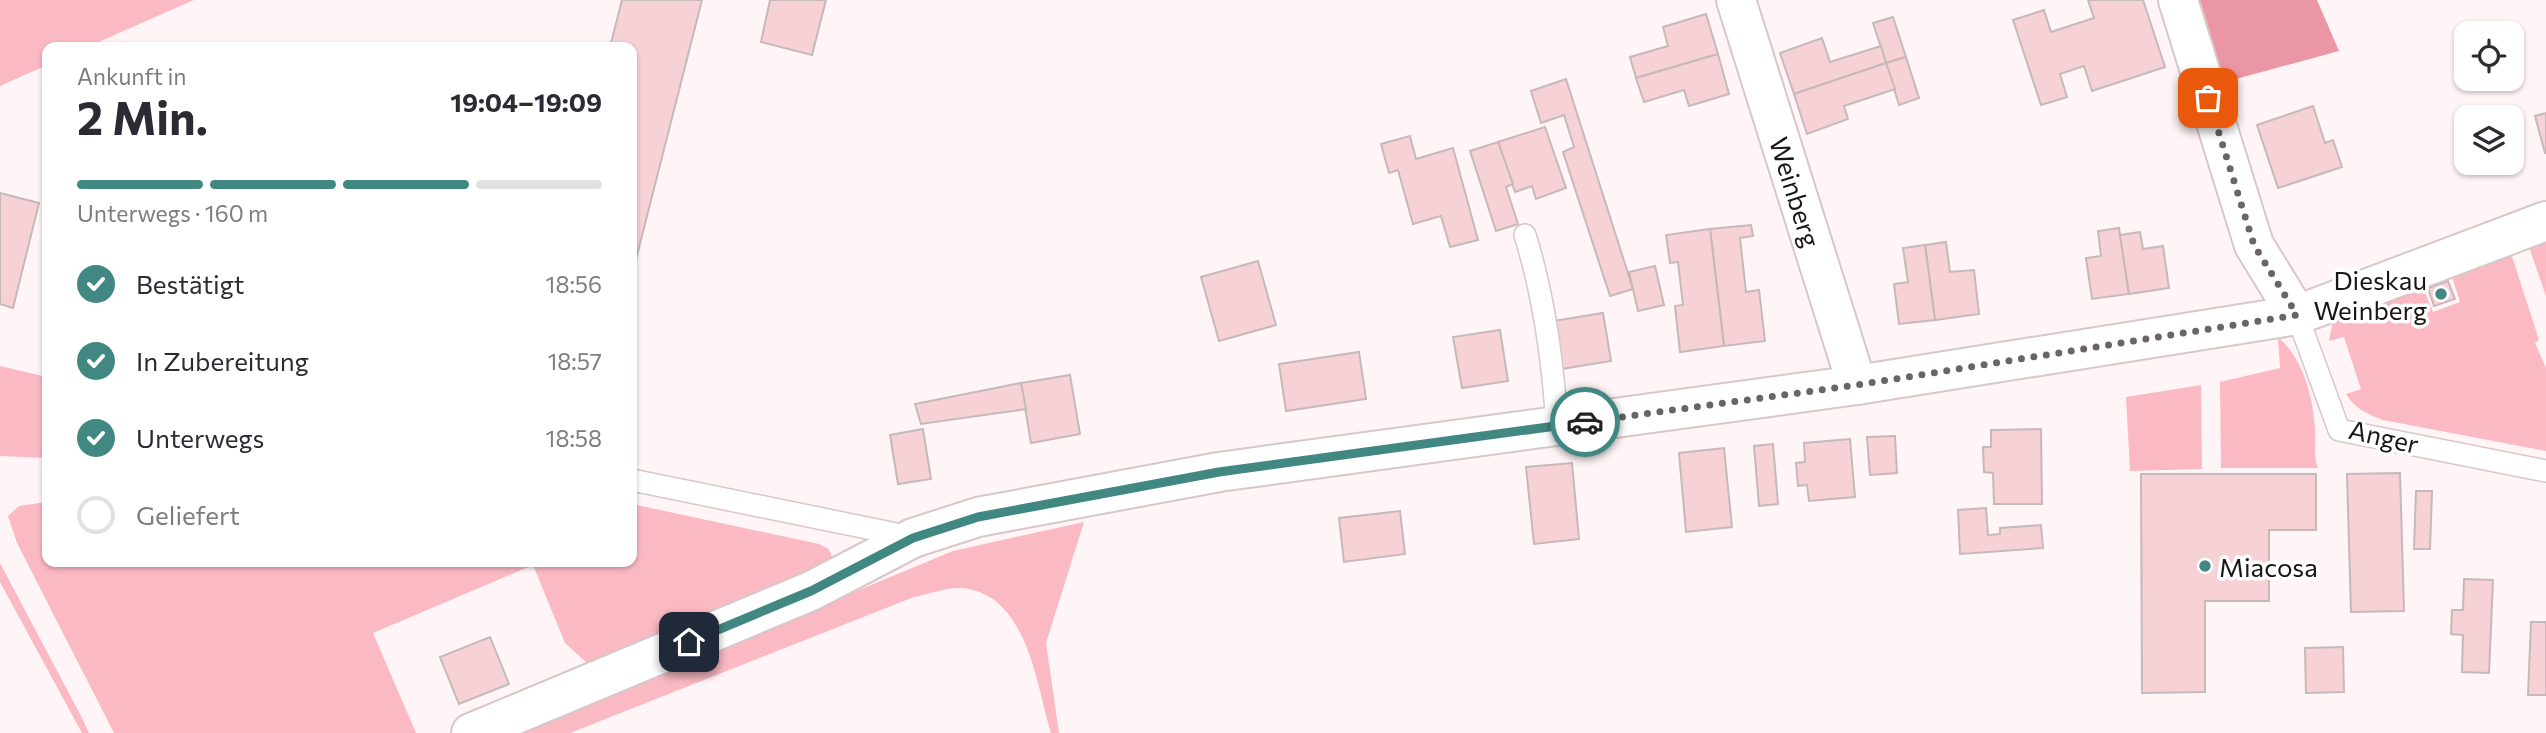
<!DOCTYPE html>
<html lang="de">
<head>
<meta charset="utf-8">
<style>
	body { margin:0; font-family:Commissioner,sans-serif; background:#f2f2f3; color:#2b2b33; height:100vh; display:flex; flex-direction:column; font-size:26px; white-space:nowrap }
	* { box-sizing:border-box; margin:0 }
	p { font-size:23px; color:#7c7c81 }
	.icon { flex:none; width:38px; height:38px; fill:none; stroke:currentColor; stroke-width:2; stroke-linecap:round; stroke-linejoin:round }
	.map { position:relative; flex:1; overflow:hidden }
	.details { position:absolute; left:42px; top:42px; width:595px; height:525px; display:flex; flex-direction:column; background:#fff; border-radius:14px; box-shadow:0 2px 5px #0004 }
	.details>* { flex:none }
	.buttons { position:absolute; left:2454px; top:21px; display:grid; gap:14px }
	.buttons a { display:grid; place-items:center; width:70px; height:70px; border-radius:14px; background:#fff; box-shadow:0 2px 5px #0004; font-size:35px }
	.pin { position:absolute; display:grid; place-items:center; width:60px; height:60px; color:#fff; margin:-30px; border-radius:14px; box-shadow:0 4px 10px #0006 }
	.courier { position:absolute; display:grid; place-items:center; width:70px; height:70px; margin:-35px; border:5px solid #418882; border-radius:50%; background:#fff; color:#222; box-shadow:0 2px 9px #0007 }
	.headline em { font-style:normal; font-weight:700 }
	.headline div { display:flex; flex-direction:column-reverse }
	.headline { display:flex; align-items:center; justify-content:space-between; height:119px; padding:0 35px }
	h1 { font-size:46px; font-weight:700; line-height:52px }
	.bar { display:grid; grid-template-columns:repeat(4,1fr); gap:10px 7px; align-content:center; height:84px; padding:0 35px }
	.bar i { height:9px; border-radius:5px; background:#e1e1e2 }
	.bar .selected { background:#418882 }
	.bar p { grid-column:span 4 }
	ol { padding:0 35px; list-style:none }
	li { display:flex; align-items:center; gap:21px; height:77px }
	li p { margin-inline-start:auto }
	li .icon { padding:7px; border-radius:50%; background:#418882; color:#fff; stroke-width:4 }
	li:last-child { color:#7c7c81 }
	li i { width:38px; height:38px; border:4px solid #e1e1e2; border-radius:50% }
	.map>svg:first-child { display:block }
</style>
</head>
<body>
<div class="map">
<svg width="2546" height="733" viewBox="0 0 2546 733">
	<rect width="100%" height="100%" fill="#fff5f6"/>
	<g fill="#fbb9c3">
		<path d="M0,0h194l-107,47h-40v18l-47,21z"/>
		<path d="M2546,238v58l-18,-52z"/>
		<path d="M2510,250l29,90 -4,3 11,25v83l-163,-31c-16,-6 -28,-11 -37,-26l15,-5 -17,-52 -15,4 4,-21 89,-35 11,27 27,-10 -9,-28z"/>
		<path d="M2278,337c26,23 35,60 37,93 1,14 -2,25 3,38h-97l-1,-86 60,-14z"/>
		<path d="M0,366l47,11v81l-47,-2z"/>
		<path d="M2201,385l1,84 -72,2 -4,-74z"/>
		<path d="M47,502v60h585v-58l187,40 10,5 4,11 -237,111 -31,-28 -32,-78 -160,68 43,100h-302l-97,-190 -9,-27 11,-10z"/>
		<path d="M1084,522l-38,121 13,90h-8c-15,-50 -24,-140 -90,-145 -14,-1 -32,6 -47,9l-344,136h-56l439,-182z"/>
		<path d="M0,563l82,155 7,15h-7l-82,-151z"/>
	</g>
	<path fill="#eb96a5" d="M2200,0h117l22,51 -114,31z"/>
	<g fill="#f6d2d7" stroke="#c7b8ba" stroke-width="2">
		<path d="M622,0h80l-70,275v-228h-22z"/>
		<path d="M770,0h56l-14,55 -51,-13z"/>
		<path d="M2088,0h55l22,67 -73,24 -8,-25 -24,8 7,23 -26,8 -28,-85 31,-10 7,22 43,-14z"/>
		<path d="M1706,14l12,40 -82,24 -6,-21 38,-11 -5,-19z"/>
		<path d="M1893,17l13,40 -20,6 -13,-40z"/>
		<path d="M1822,38l8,24 51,-16 5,17 -92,31 -14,-41z"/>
		<path d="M1718,54l11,40 -40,12 -5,-16 -40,12 -8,-24z"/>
		<path d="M1906,57l13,41 -20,7 -13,-42z"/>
		<path d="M1886,63l9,26 -51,17 4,13 -41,15 -13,-40z"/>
		<path d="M1566,79l67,210 -23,7 -47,-144 11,-5 -10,-32 -23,8 -10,-32z"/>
		<path d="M2313,106l12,37 8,-3 9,27 -64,21 -21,-63z"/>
		<path d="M2546,113v40h-1l-10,-37z"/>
		<path d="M1545,127l21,61 -30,11 -4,-13 -17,6 -17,-50z"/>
		<path d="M1410,136l6,23 37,-11 25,92 -28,7 -9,-31 -28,8 -15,-54 -9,3 -8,-29z"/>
		<path d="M1498,142l15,42 -7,3 12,37 -22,7 -26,-80z"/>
		<path d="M0,193l39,10 -26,105 -13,-4z"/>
		<path d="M1751,225l2,11 -13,2 6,54 13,-2 6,51 -41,5 -14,-117z"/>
		<path d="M2119,228l10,66 -37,5 -6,-41 15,-2 -3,-25z"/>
		<path d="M1710,229l14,117 -44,6 -5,-46 8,-1 -5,-43 -8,1 -4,-28z"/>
		<path d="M2140,232l3,17 20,-3 6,42 -40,6 -9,-59z"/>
		<path d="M1946,242l4,30 24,-2 5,44 -44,6 -10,-75z"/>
		<path d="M1925,245l10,75 -36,4 -5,-40 14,-2 -5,-34z"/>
		<path d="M1258,261l18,64 -57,16 -18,-64z"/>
		<path d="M1655,266l9,39 -26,6 -9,-39z"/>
		<path d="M2448,281l7,18 -21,7 -6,-18z"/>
		<path d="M1603,313l8,48 -50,8 -8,-48z"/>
		<path d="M1500,330l8,51 -46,7 -9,-51z"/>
		<path d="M1359,352l7,47 -80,12 -7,-47z"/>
		<path d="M1070,375l10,59 -49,9 -10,-60z"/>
		<path d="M1021,383l5,26 -105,15 -6,-20z"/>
		<path d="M923,429l8,50 -33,5 -8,-49z"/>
		<path d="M2041,429l1,75h-48l-1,-31 -9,-1 -1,-25h8v-17z"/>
		<path d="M1895,436l2,37 -27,2 -3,-38z"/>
		<path d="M1850,439l5,58 -46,4 -2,-16 -9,1 -2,-23 9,-1 -1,-19z"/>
		<path d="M1773,444l5,60 -19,2 -5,-60z"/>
		<path d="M1724,448l8,79 -46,5 -7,-79z"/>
		<path d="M1572,463l7,76 -45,5 -8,-77z"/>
		<path d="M2400,473l4,138 -53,1 -4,-138z"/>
		<path d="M2141,474h175v56h-47v71h-64v91l-63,1z"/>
		<path d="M2416,491h16l-2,58h-16z"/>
		<path d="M1986,508l2,27 12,-1v-6l41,-3 2,23 -83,6 -2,-44z"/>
		<path d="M1400,511l5,43 -61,8 -5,-44z"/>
		<path d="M2464,579l29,1 -4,93 -27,-1 1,-37 -12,-1 1,-24h11z"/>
		<path d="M2531,622h15v73h-18z"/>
		<path d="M490,637l19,47 -50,20 -19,-47z"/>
		<path d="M2343,647l1,45 -38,1 -1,-45z"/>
	</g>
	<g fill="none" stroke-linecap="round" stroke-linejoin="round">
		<g stroke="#d7c7c9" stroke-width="24">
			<g id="lane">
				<path d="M1525,235c19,61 28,128 32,191"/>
				<path d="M2297,315l42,115 207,41"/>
				<path d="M632,480l279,57"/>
			</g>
		</g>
		<g stroke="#d7c7c9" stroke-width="42">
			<g id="street">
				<path id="s1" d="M1736,0l121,385"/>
				<path d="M2178,0l76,245 43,70"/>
				<path d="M471,733l340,-142 102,-53 65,-21 241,-45 638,-87 440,-70 249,-94"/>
			</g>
		</g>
		<use href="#lane" stroke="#fff" stroke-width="21"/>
		<use href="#street" stroke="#fff" stroke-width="38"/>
	</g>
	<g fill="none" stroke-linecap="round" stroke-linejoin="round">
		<path stroke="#6b6464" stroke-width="7" stroke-dasharray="0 12.6" d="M1585,422l272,-37 440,-70 -43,-70 -46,-147"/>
		<path stroke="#418882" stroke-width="9" d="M689,642l122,-51 102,-53 65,-21 241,-45 366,-50"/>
	</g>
	<g fill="#418882" stroke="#fff" stroke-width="2.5">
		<circle cx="2441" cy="294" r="7"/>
		<circle cx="2205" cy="566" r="7"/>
	</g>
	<g text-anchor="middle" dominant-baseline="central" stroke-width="7" stroke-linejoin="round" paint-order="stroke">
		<g font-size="26" fill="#1b1616" stroke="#fff">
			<text stroke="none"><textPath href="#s1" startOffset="201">Weinberg</textPath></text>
			<text transform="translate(2384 436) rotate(13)">Anger</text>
		</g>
		<g font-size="26" fill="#1b1616" stroke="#fff" text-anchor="end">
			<text x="2427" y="279">Dieskau<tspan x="2427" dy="30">Weinberg</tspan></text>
			<text x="2219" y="566" text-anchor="start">Miacosa</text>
		</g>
	</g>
</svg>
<div class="buttons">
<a><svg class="icon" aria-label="locate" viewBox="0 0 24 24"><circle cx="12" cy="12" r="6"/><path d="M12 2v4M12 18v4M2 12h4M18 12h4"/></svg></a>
<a><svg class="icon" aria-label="layers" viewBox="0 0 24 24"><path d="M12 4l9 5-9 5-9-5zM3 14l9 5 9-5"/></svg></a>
</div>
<div class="pin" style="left:2208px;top:98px;background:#ea580c"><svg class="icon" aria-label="bag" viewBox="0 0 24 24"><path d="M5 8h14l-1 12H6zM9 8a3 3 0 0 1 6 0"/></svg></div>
<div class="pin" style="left:689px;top:642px;background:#1f2937"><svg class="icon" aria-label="home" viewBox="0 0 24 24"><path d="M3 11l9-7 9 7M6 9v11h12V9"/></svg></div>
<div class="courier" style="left:1585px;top:422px"><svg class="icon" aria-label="car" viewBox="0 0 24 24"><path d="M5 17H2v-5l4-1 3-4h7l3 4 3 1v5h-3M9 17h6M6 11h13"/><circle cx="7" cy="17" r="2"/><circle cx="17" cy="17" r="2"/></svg></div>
<section class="details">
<div class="headline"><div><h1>2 Min.</h1><p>Ankunft in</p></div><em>19:04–19:09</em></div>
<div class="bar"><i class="selected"></i><i class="selected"></i><i class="selected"></i><i></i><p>Unterwegs · 160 m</p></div>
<ol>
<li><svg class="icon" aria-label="check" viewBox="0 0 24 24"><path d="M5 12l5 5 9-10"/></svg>Bestätigt<p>18:56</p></li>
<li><svg class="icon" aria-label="check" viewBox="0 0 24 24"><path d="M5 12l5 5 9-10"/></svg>In Zubereitung<p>18:57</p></li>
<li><svg class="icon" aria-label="check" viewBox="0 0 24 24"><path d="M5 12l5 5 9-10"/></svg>Unterwegs<p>18:58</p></li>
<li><i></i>Geliefert</li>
</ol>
</section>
</div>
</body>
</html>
